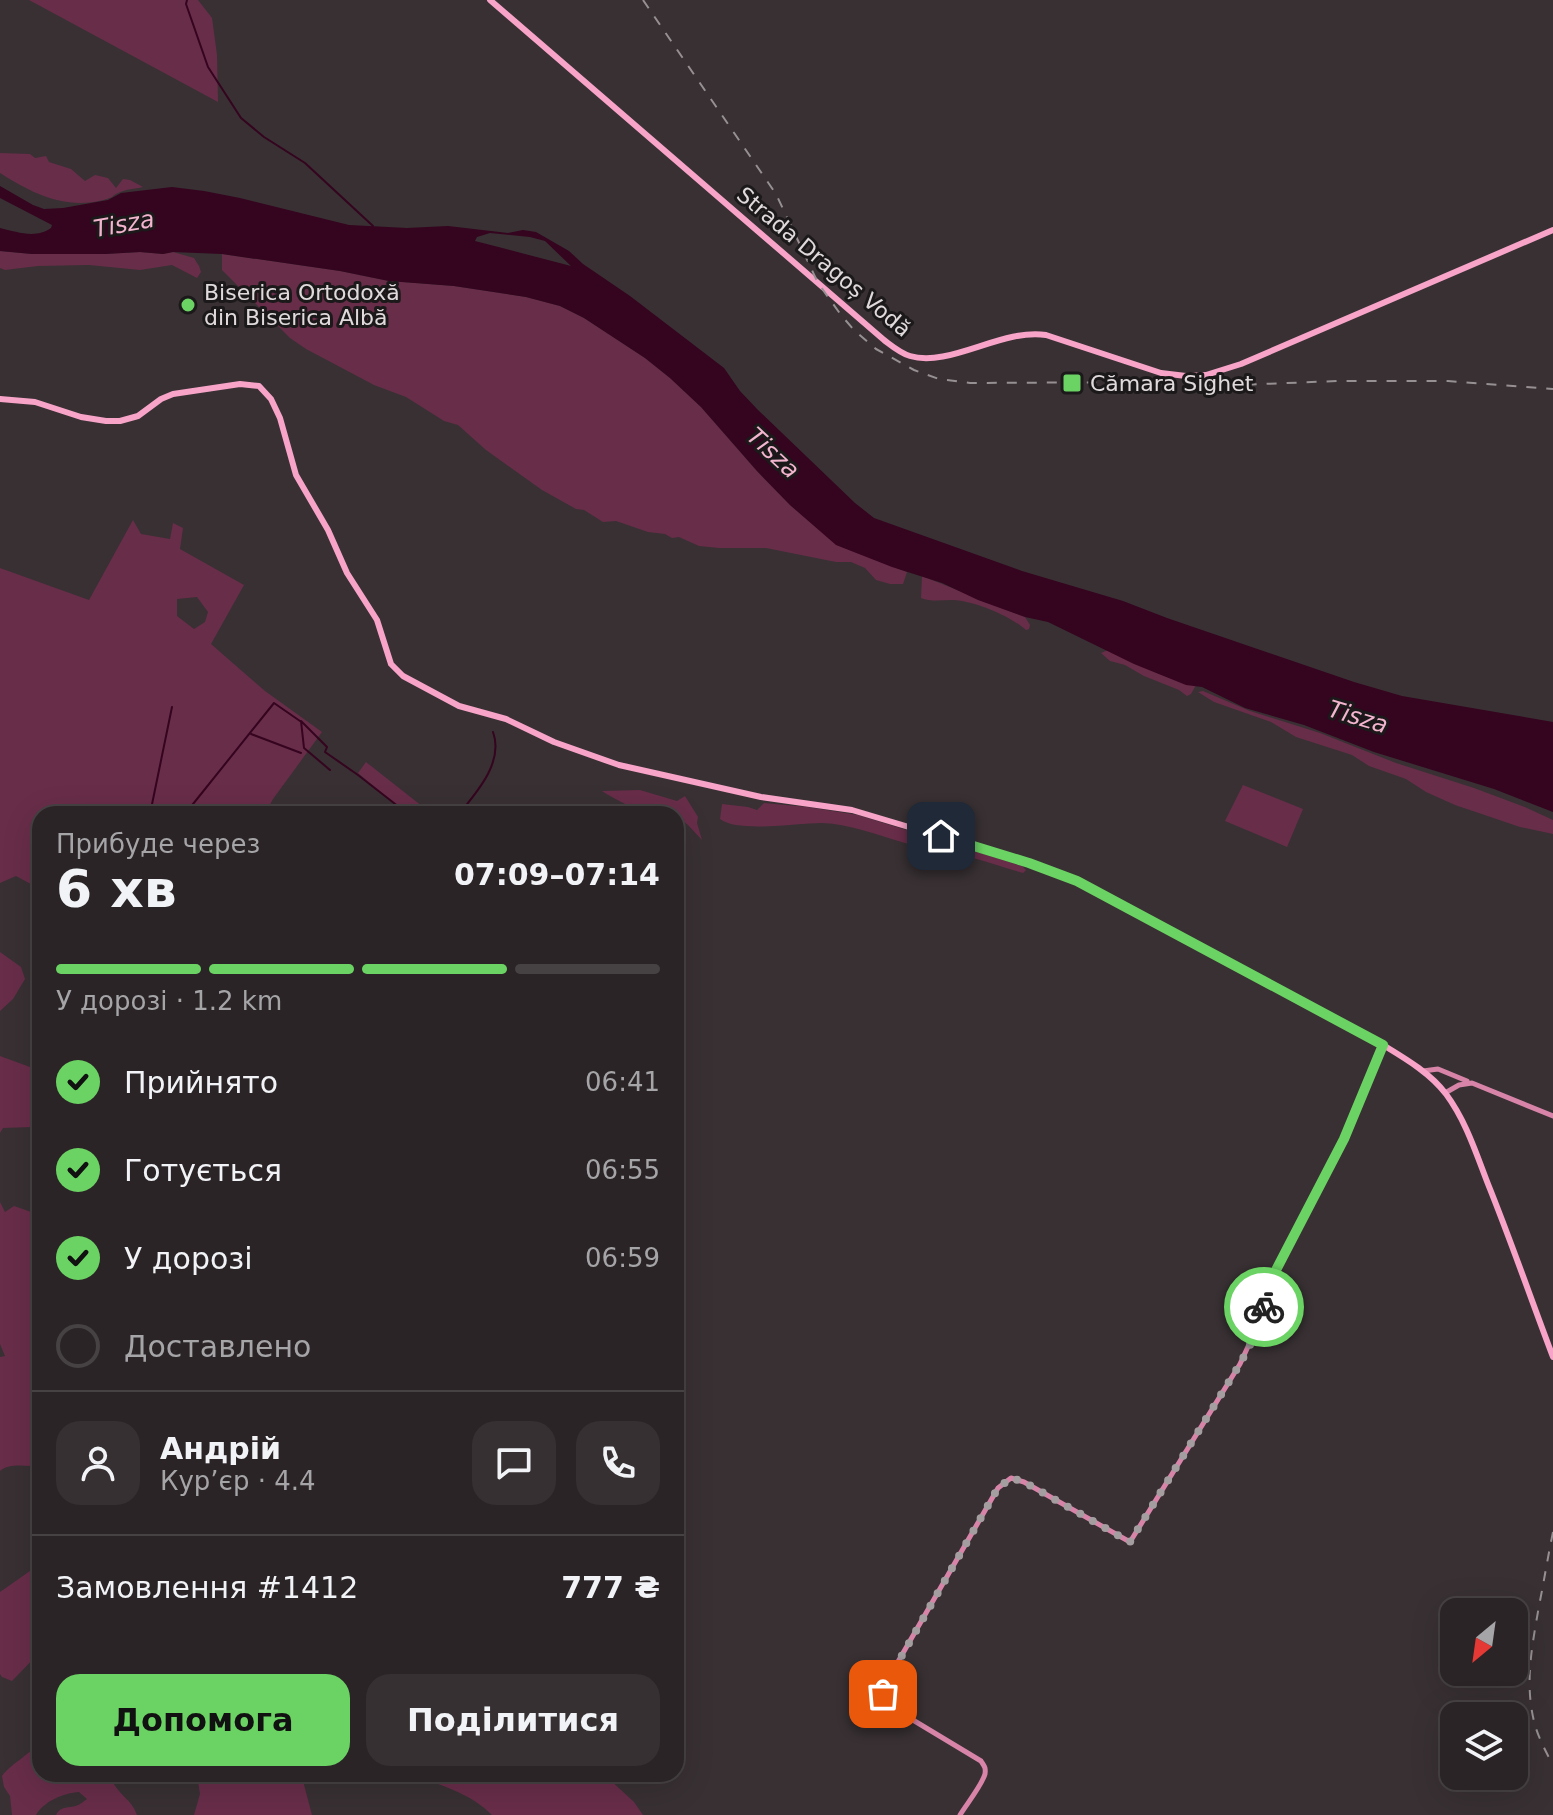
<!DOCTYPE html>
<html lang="uk">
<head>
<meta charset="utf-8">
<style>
	body { margin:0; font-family:"DejaVu Sans",sans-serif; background:#363032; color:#f1f3f6; height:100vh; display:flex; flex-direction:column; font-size:30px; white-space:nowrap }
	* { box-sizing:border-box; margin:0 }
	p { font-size:26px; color:#a5a4a7 }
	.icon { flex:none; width:44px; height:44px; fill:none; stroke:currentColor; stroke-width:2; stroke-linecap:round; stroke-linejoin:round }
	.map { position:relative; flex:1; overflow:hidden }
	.side { position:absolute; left:32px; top:806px; width:652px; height:976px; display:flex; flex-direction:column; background:#2a2426; border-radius:24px; box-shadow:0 8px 32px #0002,0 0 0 2px #464143 }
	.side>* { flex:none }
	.needle { width:52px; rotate:209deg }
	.fabs { position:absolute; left:1440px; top:1598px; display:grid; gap:16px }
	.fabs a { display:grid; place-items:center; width:88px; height:88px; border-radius:16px; background:#2a2426; box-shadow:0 8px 32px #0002,0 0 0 2px #464143; font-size:40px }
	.pin { position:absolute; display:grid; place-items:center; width:68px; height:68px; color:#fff; margin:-34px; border-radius:16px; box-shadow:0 4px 12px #0006 }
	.courier { position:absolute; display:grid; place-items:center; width:80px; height:80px; margin:-40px; border:6px solid #6bd363; border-radius:50%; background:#fff; color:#222; box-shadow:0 2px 10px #0007 }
	.head em { font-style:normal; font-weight:700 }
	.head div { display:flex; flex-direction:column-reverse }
	.head { display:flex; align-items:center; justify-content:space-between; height:136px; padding:0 24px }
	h1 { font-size:52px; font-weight:700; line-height:60px }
	.bar { display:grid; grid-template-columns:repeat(4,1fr); gap:12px 8px; align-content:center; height:96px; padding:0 24px }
	.bar i { height:10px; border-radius:6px; background:#464143 }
	.bar .selected { background:#6bd363 }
	.bar p { grid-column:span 4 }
	.line { display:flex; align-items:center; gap:20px; padding:0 24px; border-top:2px solid #464143 }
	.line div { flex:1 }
	.round { display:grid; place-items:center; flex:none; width:84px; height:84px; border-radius:24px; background:#363032 }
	ol { padding:0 24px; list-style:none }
	li { display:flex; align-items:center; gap:24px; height:88px }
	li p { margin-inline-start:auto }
	li .icon { padding:8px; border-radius:50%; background:#6bd363; color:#111; stroke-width:4 }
	li:last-child { color:#a5a4a7 }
	li i { width:44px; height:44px; border:4px solid #464143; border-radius:50% }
	.cta { display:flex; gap:16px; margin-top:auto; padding:16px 24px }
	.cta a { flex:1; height:92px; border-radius:24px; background:#6bd363; color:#111; font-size:32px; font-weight:700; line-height:92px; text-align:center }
	.cta a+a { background:#363032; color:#f1f3f6 }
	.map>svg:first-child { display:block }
</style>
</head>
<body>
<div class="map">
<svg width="1553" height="1815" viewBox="0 0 1553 1815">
	<rect width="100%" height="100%" fill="#383033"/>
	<g fill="#682d49" fill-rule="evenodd">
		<path d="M29,0h169l14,18 5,37 1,47z"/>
		<path d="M0,153l30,1 5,4 11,-2 3,6 22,7 14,12 10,-6 13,3 8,10 7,-9 7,1 13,7c-8,2 -17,2 -25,6 -10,5 0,2 -11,6 -40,12 -74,-5 -107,-26z"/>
		<path d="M0,251l32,3h73l35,-2 23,2 10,-2 21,6 5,8 2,6 -4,6 -25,-13 -32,5 -51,-5 -51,1 -33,4 -5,-2z"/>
		<path d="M222,254l118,17 49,10 65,5 72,11 34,9 24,12 61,40 25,20 31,29 56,64 33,34 47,40 70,27 -4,12h-13l-14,-4 -11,-12 -14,-6h-15l-70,-14h-47l-20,-2 -20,-9 -7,1 -7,-4 -17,-2 -32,-11 -13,1 -19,-12 -8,-1 -34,-19 -56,-40 -28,-25 -14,-4 -38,-24 -32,-12 -68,-36 -16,-11 -68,-68z"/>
		<path d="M133,520l8,14 29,5 3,-16 10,5 -3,21 64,36 -33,59 54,47 57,41 -49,67 -8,15h-225v75l-24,-13 -16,7v-315l89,32zM197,597l11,15 -3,10 -11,7 -17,-13v-17z"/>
		<path d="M922,576l103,41 5,8 -1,4 -3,1c-16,-14 -51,-29 -73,-30 -11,0 -22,2 -32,-2z"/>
		<path d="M1108,650c29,13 56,29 88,35l-5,9 -4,2 -8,-6 -35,-14 -19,-11 -15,-4 -9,-8z"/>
		<path d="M1203,691l47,20 70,22 76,30 78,25 53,20 26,12v14l-33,-7 -65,-22 -29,-13 -20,-13 -37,-13 -17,-11 -56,-18 -25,-15 -57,-20 -16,-10z"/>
		<path d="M366,762l66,52h-25l-49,-41z"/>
		<path d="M1243,785l60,24 -16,38 -62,-26z"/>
		<path d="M640,790l37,11 8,-5 13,21 -1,6 5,17 -14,-15 -12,-9v-2c-30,0 -49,-7 -74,-23z"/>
		<path d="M764,803l43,4 51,8 164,51 4,4 -3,3c-15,-4 -31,-10 -46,-14 -24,-6 -49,-9 -72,-16 -27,-8 -55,-19 -83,-20 -25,0 -84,10 -102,-4l2,-15 26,3 9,3z"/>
		<path d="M0,952l21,15 4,12 -12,20 -13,12z"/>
		<path d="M0,1056l30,11 10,7v51l-8,2 -29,1 -3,5z"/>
		<path d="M0,1202l5,10 9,-6 26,9v252c-12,-1 -31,-4 -40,4v-114l5,-1 -5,-12z"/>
		<path d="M40,1532v120l-28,29 -10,-4 -2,-3v-82l30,-21 2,-27z"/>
		<path d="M40,1739v35h77l-5,7c7,14 20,19 25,34h-81c5,-10 13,-6 22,-10 1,0 8,-5 9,-6l-8,-7c-15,1 -35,9 -43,23h-24l-2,-19 -6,-9 -2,-11c11,-15 30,-21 38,-37z"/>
		<path d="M197,1774h107l-1,7 9,34h-118l6,-21z"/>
		<path d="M408,1774h170l31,5 25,23 9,13h-151c-23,-23 -54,-31 -84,-41z"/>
	</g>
	<path fill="#35041f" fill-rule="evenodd" d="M0,186l33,19 11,4 19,-1 45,-8 13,-7 51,-6 32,4 36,7 109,27 58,3 41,-2 60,7 15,-3 13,2 33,19 14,13 47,32 94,72 16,23 18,19 97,93 19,15 148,53 101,30 44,17 187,64 48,14 151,26v90l-59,-23 -120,-37 -70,-27 -59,-17 -43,-21 -16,-2 -52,-21 -86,-42 -23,-5 -47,-17 -36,-17 -50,-16 -56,-22 -46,-40 -33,-34 -56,-64 -31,-29 -25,-20 -61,-40 -24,-12 -34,-9 -72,-11 -65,-5 -49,-10 -118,-17 -49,-2 -10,2 -23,-2 -35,2h-73l-32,-3v-23c17,4 36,11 51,0l1,-3 -52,-27zM490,233l40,4 15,4 26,25 -96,-25 2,-4z"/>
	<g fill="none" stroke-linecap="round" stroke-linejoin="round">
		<g stroke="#35041f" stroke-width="2">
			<path d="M187,0l-1,4 22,63 33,51 23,19 41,26 68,63"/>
			<path d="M251,734l50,19"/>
			<path d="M330,770l-26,-22 -3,-27 26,26 -2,5 33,23 50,39"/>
			<path d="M150,814l22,-107"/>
			<path d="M185,814l89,-111 26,18"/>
			<path d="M459,814c18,-22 45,-52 34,-82"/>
		</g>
		<g stroke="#d784a8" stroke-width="5">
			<path d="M1423,1071l15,-2 29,12"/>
			<path d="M1445,1093l14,-8 13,-2 81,33"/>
			<path d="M960,1815c6,-10 22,-30 25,-41 1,-7 -1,-8 -4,-13l-93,-56 -4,-5v-14l114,-198 13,-10 13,4 106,60 110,-178 17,-37 18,-55 69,-133 39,-94"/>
		</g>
		<g stroke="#f8a3c8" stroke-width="6">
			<path d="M490,0l394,340c8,6 16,13 26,16 39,12 92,-28 136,-21l115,38 25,3 20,-1 35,-11 312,-134"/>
			<path d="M0,399l35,3 46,15 25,4h14l18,-5 23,-17 12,-5 67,-10 19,2 12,13 9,19 16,57 32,55 19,43 30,47 14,44 12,12 56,30 47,13 48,23 65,23 142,32 91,13 177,53 48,18 306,164c23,14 47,28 63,49 20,27 30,59 42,90 23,57 43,115 65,173"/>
		</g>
		<g stroke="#979092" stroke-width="2" stroke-dasharray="10 10" stroke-linecap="butt">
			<path d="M643,0l133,194 42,89 23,32 13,15 22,19 38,21 25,9 31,4 187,-1 56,4 125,-5h110l105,8"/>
			<path d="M1553,1532c-5,24 -9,49 -14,74 -7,40 -15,79 -4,119 4,14 11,27 18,40"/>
		</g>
	</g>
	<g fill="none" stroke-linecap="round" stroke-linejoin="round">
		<path stroke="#a59ea1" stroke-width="8" stroke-dasharray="0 14.4" d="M883,1694l1,-8 9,-15 105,-183 13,-10 13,4 106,60 110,-178 10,-19 14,-38"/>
		<path stroke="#6bd363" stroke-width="10" d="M941,836l88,27 48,18 306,164 -39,94 -69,133 -11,35"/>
	</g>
	<g fill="#6bd363" stroke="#1c191a" stroke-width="3">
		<circle cx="188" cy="305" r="8"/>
		<rect x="1062" y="373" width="20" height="20" rx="4"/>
	</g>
	<g text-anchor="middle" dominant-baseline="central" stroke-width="6" stroke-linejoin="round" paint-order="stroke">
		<g font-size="22" fill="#e0dadc" stroke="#1c191a">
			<text transform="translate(824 262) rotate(40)">Strada Dragoș Vodă</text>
		</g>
		<g font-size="22" fill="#e0dadc" stroke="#1c191a" text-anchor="start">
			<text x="204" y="292">Biserica Ortodoxă<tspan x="204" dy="25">din Biserica Albă</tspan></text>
			<text x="1090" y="383">Cămara Sighet</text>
		</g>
		<g font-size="24" font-style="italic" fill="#f3b4ce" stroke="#1c191a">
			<text transform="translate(124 224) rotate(-10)">Tisza</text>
			<text transform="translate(773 453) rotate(43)">Tisza</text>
			<text transform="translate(1358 717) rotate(17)">Tisza</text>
		</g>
	</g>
</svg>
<div class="fabs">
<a><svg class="needle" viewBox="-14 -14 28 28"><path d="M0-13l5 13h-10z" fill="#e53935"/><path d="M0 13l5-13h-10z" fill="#a5a4a7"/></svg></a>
<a><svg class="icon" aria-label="layers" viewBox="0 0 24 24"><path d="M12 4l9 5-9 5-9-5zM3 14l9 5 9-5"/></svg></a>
</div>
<div class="pin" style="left:883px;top:1694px;background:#ea580c"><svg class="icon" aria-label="bag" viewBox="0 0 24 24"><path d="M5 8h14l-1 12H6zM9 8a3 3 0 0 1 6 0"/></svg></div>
<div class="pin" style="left:941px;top:836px;background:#1f2937"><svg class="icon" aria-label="home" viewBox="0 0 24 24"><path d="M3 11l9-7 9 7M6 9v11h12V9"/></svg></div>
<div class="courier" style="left:1264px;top:1307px"><svg class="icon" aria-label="bike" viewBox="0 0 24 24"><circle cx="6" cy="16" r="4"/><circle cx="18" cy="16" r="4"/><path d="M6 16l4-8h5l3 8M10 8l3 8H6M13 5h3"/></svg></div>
<section class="side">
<div class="head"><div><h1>6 хв</h1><p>Прибуде через</p></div><em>07:09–07:14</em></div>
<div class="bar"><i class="selected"></i><i class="selected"></i><i class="selected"></i><i></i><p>У дорозі · 1.2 km</p></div>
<ol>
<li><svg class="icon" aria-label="check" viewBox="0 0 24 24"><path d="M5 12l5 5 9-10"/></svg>Прийнято<p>06:41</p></li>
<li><svg class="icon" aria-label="check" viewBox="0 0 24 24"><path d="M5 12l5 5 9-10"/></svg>Готується<p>06:55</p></li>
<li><svg class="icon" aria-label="check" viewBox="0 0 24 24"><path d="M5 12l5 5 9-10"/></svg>У дорозі<p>06:59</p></li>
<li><i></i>Доставлено</li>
</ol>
<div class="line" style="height:144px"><a class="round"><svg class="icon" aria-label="person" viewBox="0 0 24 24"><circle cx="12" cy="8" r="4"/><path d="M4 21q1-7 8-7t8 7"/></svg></a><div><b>Андрій</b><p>Кур’єр · 4.4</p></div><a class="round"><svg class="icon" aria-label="chat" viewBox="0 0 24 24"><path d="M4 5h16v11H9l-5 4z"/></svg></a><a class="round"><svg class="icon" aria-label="phone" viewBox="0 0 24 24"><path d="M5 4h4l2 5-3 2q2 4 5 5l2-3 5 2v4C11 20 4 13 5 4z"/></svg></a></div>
<div class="line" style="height:104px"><div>Замовлення #1412</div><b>777 ₴</b></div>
<div class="cta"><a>Допомога</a><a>Поділитися</a></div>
</section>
</div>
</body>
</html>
